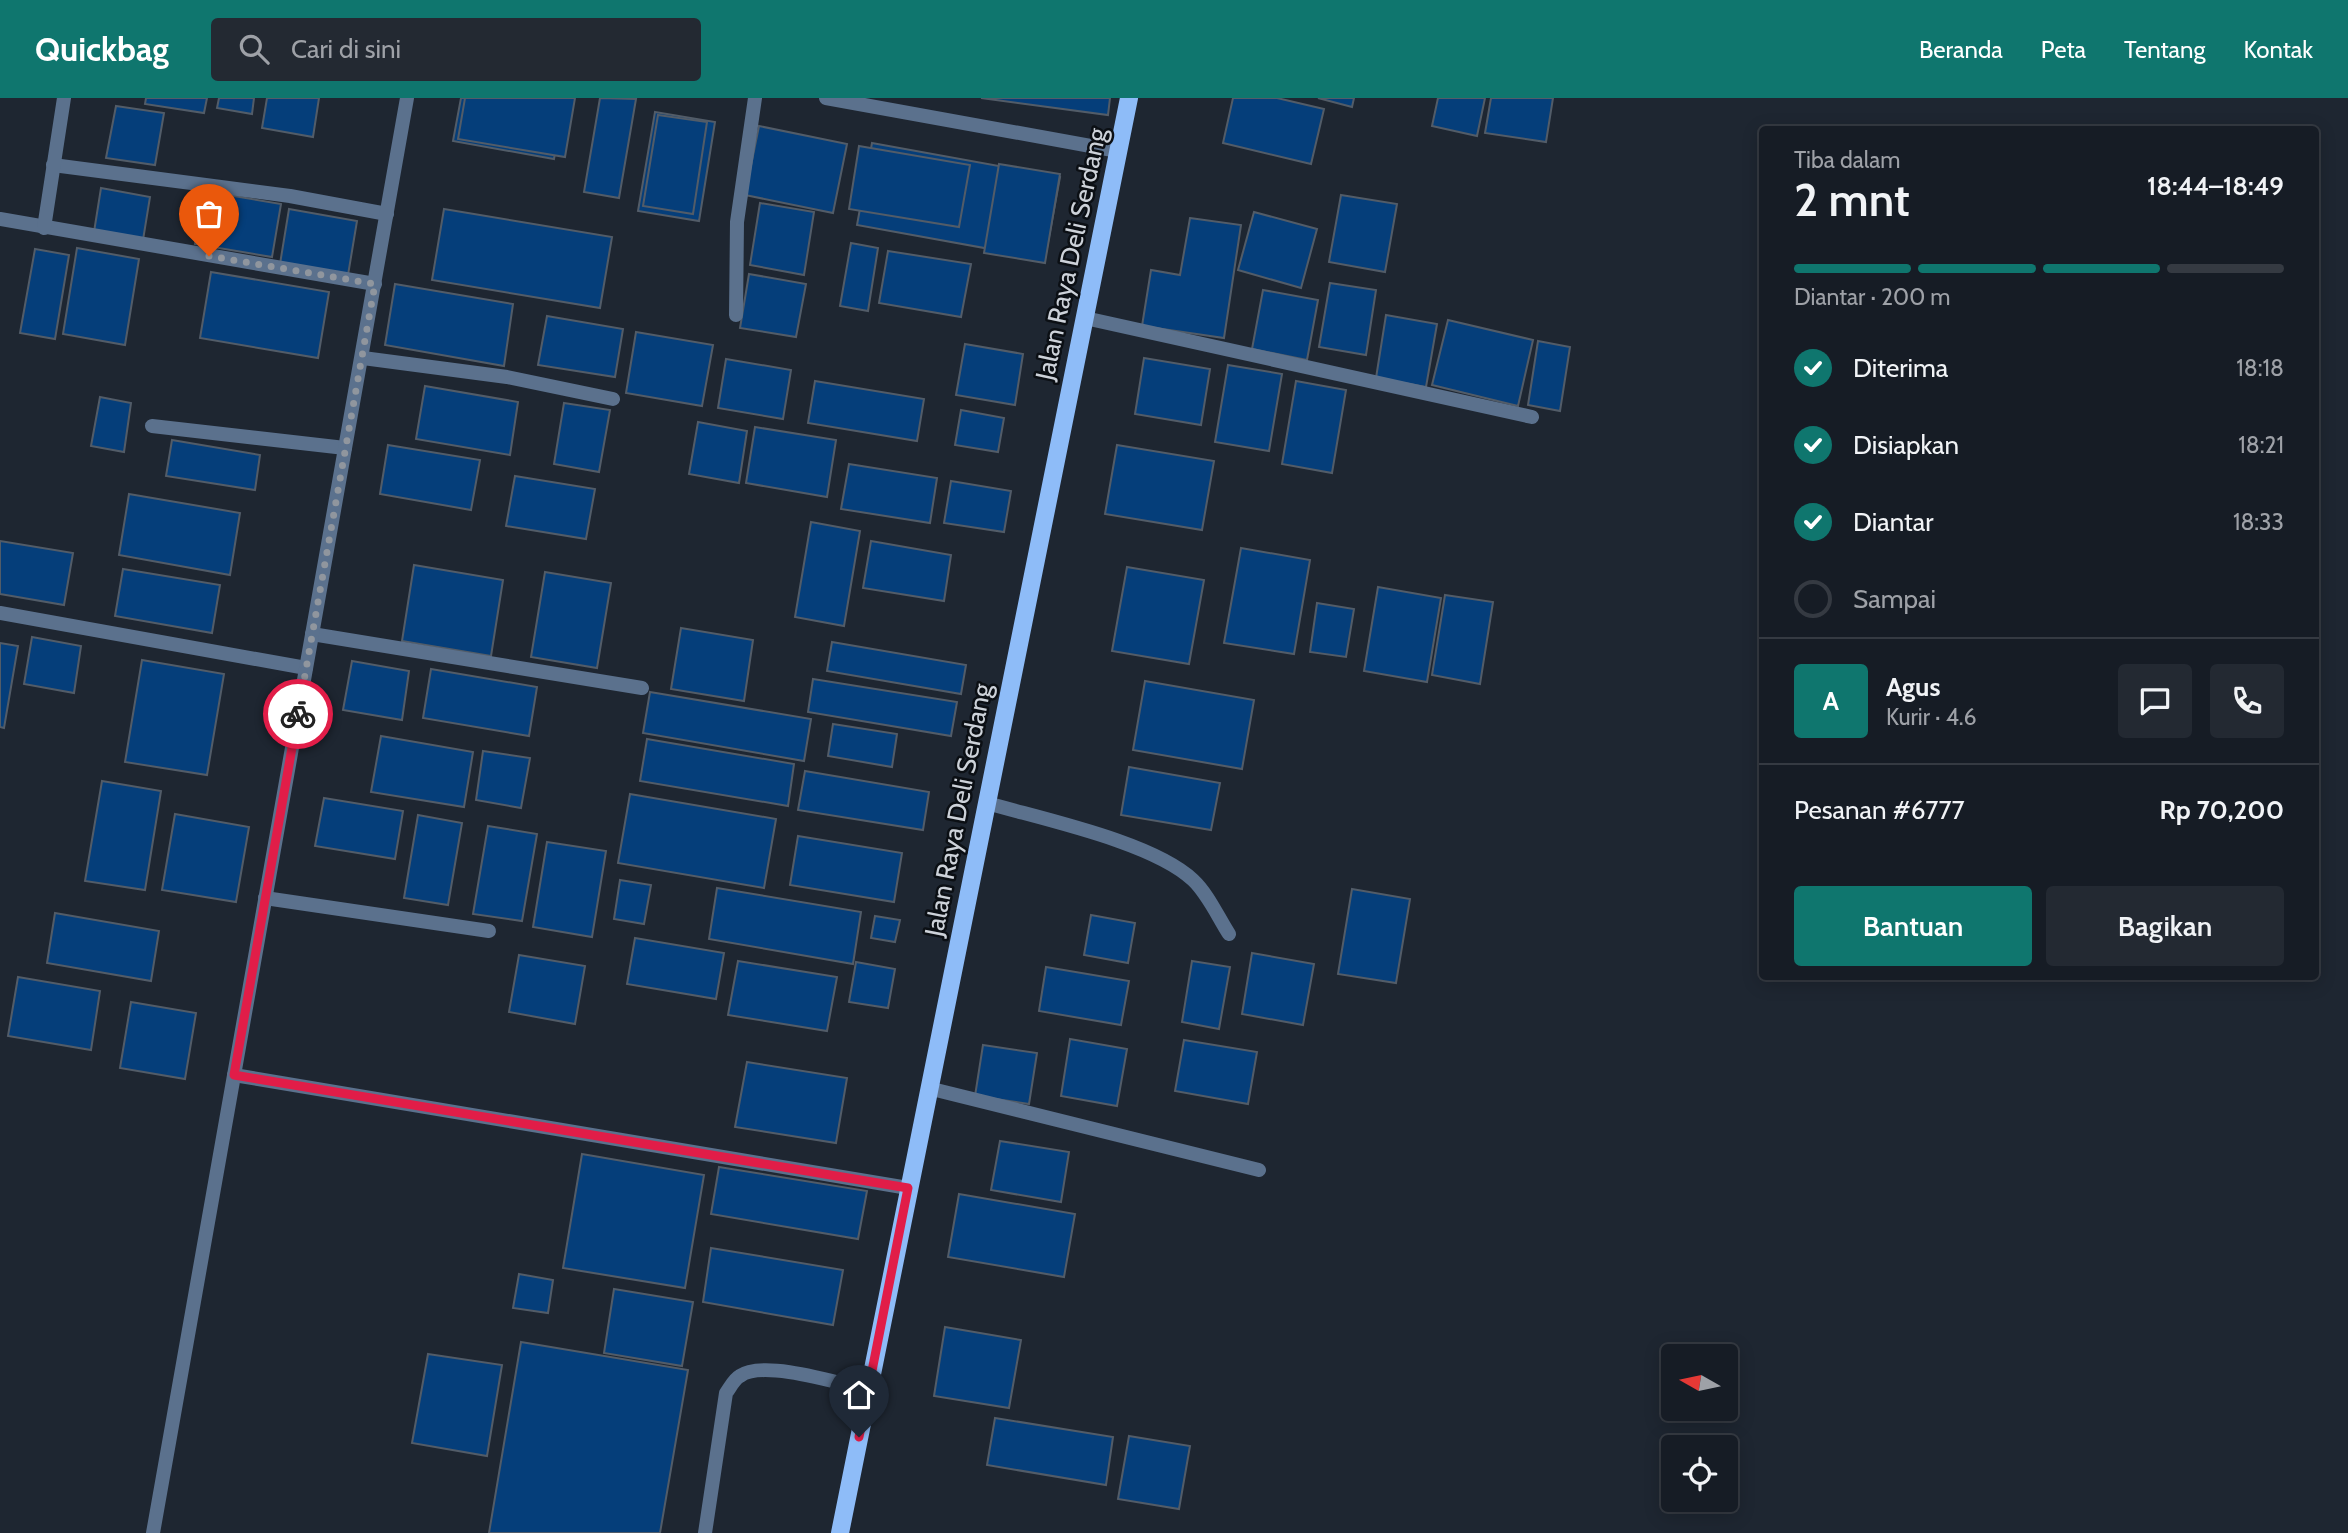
<!DOCTYPE html>
<html lang="id">
<head>
<meta charset="utf-8">
<style>
	body { margin:0; font-family:Cabin,sans-serif; background:#232932; color:#f1f3f6; height:100vh; display:flex; flex-direction:column; font-size:26px; white-space:nowrap }
	* { box-sizing:border-box; margin:0 }
	p { font-size:23px; color:#9ea1a7 }
	.icon { flex:none; width:38px; height:38px; fill:none; stroke:currentColor; stroke-width:2; stroke-linecap:round; stroke-linejoin:round }
	.map { position:relative; flex:1; overflow:hidden }
	.drawer { position:absolute; left:1759px; top:28px; width:560px; height:854px; display:flex; flex-direction:column; background:#161c25; border-radius:7px; box-shadow:0 4px 18px #0003,0 0 0 2px #353a42 }
	.drawer>* { flex:none }
	.needle { width:46px; rotate:279deg }
	.controls { position:absolute; left:1661px; top:1246px; display:grid; gap:14px }
	.controls a { display:grid; place-items:center; width:77px; height:77px; border-radius:7px; background:#161c25; box-shadow:0 4px 18px #0003,0 0 0 2px #353a42; font-size:35px }
	.pin { position:absolute; display:grid; place-items:center; width:60px; height:60px; color:#fff; margin:-72px -30px; border-radius:50% 50% 50% 0; rotate:-45deg; box-shadow:0 0 7px #0007 }
	.pin .icon { rotate:45deg }
	.courier { position:absolute; display:grid; place-items:center; width:70px; height:70px; margin:-35px; border:5px solid #e11d48; border-radius:50%; background:#fff; color:#222; box-shadow:0 2px 9px #0007 }
	.overview em { font-style:normal; font-weight:600 }
	.overview div { display:flex; flex-direction:column-reverse }
	.overview { display:flex; align-items:center; justify-content:space-between; height:119px; padding:0 35px }
	h1 { font-size:46px; font-weight:600; line-height:52px }
	.bar { display:grid; grid-template-columns:repeat(4,1fr); gap:10px 7px; align-content:center; height:84px; padding:0 35px }
	.bar i { height:9px; border-radius:5px; background:#353a42 }
	.bar .active { background:#0f766e }
	.bar p { grid-column:span 4 }
	.line { display:flex; align-items:center; gap:18px; padding:0 35px; border-top:2px solid #353a42 }
	.line div { flex:1 }
	.round { display:grid; place-items:center; flex:none; width:74px; height:74px; border-radius:7px; background:#232932 }
	ol { padding:0 35px; list-style:none }
	li { display:flex; align-items:center; gap:21px; height:77px }
	li p { margin-inline-start:auto }
	li .icon { padding:7px; border-radius:50%; background:#0f766e; color:#fff; stroke-width:4 }
	li:last-child { color:#9ea1a7 }
	li i { width:38px; height:38px; border:4px solid #353a42; border-radius:50% }
	.primary-button { display:flex; gap:14px; margin-top:auto; padding:14px 35px }
	.primary-button a { flex:1; height:80px; border-radius:7px; background:#0f766e; color:#fff; font-size:28px; font-weight:600; line-height:80px; text-align:center }
	.primary-button a+a { background:#232932; color:#f1f3f6 }
	header { display:flex; align-items:center; gap:42px; box-sizing:border-box; height:98px; padding:0 35px; background:#0f766e; color:#fff }
	header strong { font-size:33px }
	nav { display:flex; gap:38px; margin-inline-start:auto; font-size:24px }
	.search { width:490px; height:63px; background:#232932; display:flex; align-items:center; gap:18px; box-sizing:border-box; padding:0 24px; border-radius:7px; color:#9ea1a7; font-size:26px }
	.map>svg:first-child { display:block }
</style>
</head>
<body>
<header>
<strong>Quickbag</strong>
<div class="search"><svg class="icon" aria-label="search" viewBox="0 0 24 24"><circle cx="10" cy="10" r="6"/><path d="M15 15l6 6"/></svg>Cari di sini</div>
<nav><a>Beranda</a><a>Peta</a><a>Tentang</a><a>Kontak</a></nav>
</header>
<div class="map">
<svg width="2348" height="1435" viewBox="0 0 2348 1435">
	<rect width="100%" height="100%" fill="#1e2631"/>
	<g fill="#053e7a" stroke="#525c68" stroke-width="2">
		<path d="M146,0h61l-3,15 -59,-9z"/>
		<path d="M219,0h35l-2,16 -35,-6z"/>
		<path d="M267,0h52l-6,39 -51,-9z"/>
		<path d="M461,0h104l-11,61 -101,-18z"/>
		<path d="M465,0h110l-10,59 -107,-18z"/>
		<path d="M600,0l36,1 -17,99 -35,-6z"/>
		<path d="M981,0h129l-2,17z"/>
		<path d="M1233,0h44l47,11 -13,55 -88,-21z"/>
		<path d="M1318,0h36l-2,9z"/>
		<path d="M1438,0h47l-8,38 -45,-10z"/>
		<path d="M1491,0h62l-7,44 -61,-9z"/>
		<path d="M116,8l48,7 -9,52 -49,-7z"/>
		<path d="M655,14l60,10 -16,99 -61,-10z"/>
		<path d="M658,17l49,7 -14,92 -50,-8z"/>
		<path d="M759,28l88,18 -14,69 -88,-18z"/>
		<path d="M872,45l188,34 -15,82 -188,-34z"/>
		<path d="M859,48l111,19 -11,62 -110,-18z"/>
		<path d="M999,66l61,10 -15,89 -61,-10z"/>
		<path d="M101,90l49,9 -7,43 -49,-8z"/>
		<path d="M204,93l77,13 -9,53 -77,-13z"/>
		<path d="M1341,97l56,9 -12,68 -56,-10z"/>
		<path d="M760,105l54,9 -10,63 -54,-10z"/>
		<path d="M289,111l68,12 -9,54 -68,-11z"/>
		<path d="M444,111l168,28 -12,71 -168,-28z"/>
		<path d="M1254,114l63,17 -16,59 -63,-18z"/>
		<path d="M1190,120l51,7 -17,113 -82,-12 9,-56 29,5z"/>
		<path d="M851,145l27,5 -10,63 -28,-5z"/>
		<path d="M77,150l62,11 -14,86 -62,-11z"/>
		<path d="M35,151l34,6 -14,84 -35,-6z"/>
		<path d="M888,153l83,13 -10,53 -82,-14z"/>
		<path d="M211,174l118,20 -11,66 -118,-20z"/>
		<path d="M749,176l57,10 -10,53 -56,-9z"/>
		<path d="M1330,185l46,7 -10,65 -47,-8z"/>
		<path d="M395,186l118,20 -9,62 -119,-21z"/>
		<path d="M1263,192l55,10 -11,60 -55,-11z"/>
		<path d="M1386,217l51,9 -11,63 -50,-9z"/>
		<path d="M547,218l76,13 -8,48 -77,-12z"/>
		<path d="M1448,222l85,20 -15,66 -86,-21z"/>
		<path d="M636,234l77,13 -11,61 -76,-13z"/>
		<path d="M1538,243l32,6 -10,64 -32,-6z"/>
		<path d="M965,246l58,10 -8,51 -59,-10z"/>
		<path d="M1144,260l66,11 -9,56 -66,-11z"/>
		<path d="M726,261l65,11 -8,49 -65,-11z"/>
		<path d="M1228,267l54,9 -13,77 -54,-9z"/>
		<path d="M815,283l109,18 -7,42 -109,-18z"/>
		<path d="M1296,283l50,9 -14,83 -50,-9z"/>
		<path d="M425,288l93,16 -8,53 -94,-16z"/>
		<path d="M100,299l31,6 -7,49 -33,-6z"/>
		<path d="M564,305l46,7 -11,62 -45,-8z"/>
		<path d="M961,312l43,8 -6,34 -43,-7z"/>
		<path d="M698,324l49,9 -8,52 -50,-9z"/>
		<path d="M755,329l81,13 -9,57 -81,-14z"/>
		<path d="M172,342l88,15 -5,35 -89,-14z"/>
		<path d="M388,347l92,15 -9,50 -91,-16z"/>
		<path d="M1117,347l97,16 -12,69 -97,-16z"/>
		<path d="M849,366l88,14 -7,45 -89,-14z"/>
		<path d="M515,378l80,13 -9,50 -80,-13z"/>
		<path d="M951,383l60,10 -7,41 -60,-9z"/>
		<path d="M129,396l111,19 -10,62 -111,-20z"/>
		<path d="M811,424l49,9 -16,95 -49,-9z"/>
		<path d="M0,443l73,12 -9,52 -64,-11z"/>
		<path d="M871,443l80,14 -7,46 -81,-13z"/>
		<path d="M1241,450l69,12 -16,94 -70,-11z"/>
		<path d="M414,467l89,15 -12,76 -89,-15z"/>
		<path d="M1127,469l77,13 -15,84 -77,-13z"/>
		<path d="M123,471l97,16 -8,48 -97,-17z"/>
		<path d="M545,474l66,11 -14,85 -66,-11z"/>
		<path d="M1378,489l63,11 -14,84 -63,-11z"/>
		<path d="M1445,497l48,7 -13,82 -48,-9z"/>
		<path d="M1317,505l37,6 -8,48 -36,-5z"/>
		<path d="M681,530l72,12 -9,61 -73,-12z"/>
		<path d="M32,539l49,9 -7,47 -50,-9z"/>
		<path d="M832,544l134,23 -5,29 -134,-23z"/>
		<path d="M0,545l18,3 -14,82 -4,-1z"/>
		<path d="M142,562l82,14 -17,101 -82,-13z"/>
		<path d="M352,563l57,10 -7,49 -59,-10z"/>
		<path d="M431,571l106,18 -8,49 -106,-18z"/>
		<path d="M813,581l144,23 -6,34 -143,-24z"/>
		<path d="M1145,583l109,19 -12,69 -109,-19z"/>
		<path d="M650,594l161,27 -7,42 -161,-28z"/>
		<path d="M833,626l64,10 -5,33 -64,-11z"/>
		<path d="M381,638l92,16 -9,55 -93,-15z"/>
		<path d="M647,641l147,25 -6,42 -148,-25z"/>
		<path d="M483,653l47,7 -9,50 -45,-8z"/>
		<path d="M1129,669l91,16 -9,47 -90,-15z"/>
		<path d="M805,673l124,21 -6,38 -125,-20z"/>
		<path d="M102,683l59,10 -16,99 -60,-9z"/>
		<path d="M630,696l146,25 -12,69 -146,-25z"/>
		<path d="M324,700l79,13 -8,48 -80,-13z"/>
		<path d="M175,716l74,13 -13,75 -74,-12z"/>
		<path d="M418,717l44,8 -14,82 -44,-7z"/>
		<path d="M488,728l49,8 -15,87 -49,-7z"/>
		<path d="M798,738l104,17 -8,49 -104,-17z"/>
		<path d="M547,744l59,9 -14,86 -59,-10z"/>
		<path d="M620,782l31,5 -7,39 -30,-5z"/>
		<path d="M717,790l144,24 -8,52 -144,-25z"/>
		<path d="M1352,791l58,10 -14,84 -58,-9z"/>
		<path d="M55,815l104,18 -8,50 -104,-18z"/>
		<path d="M1091,817l44,8 -7,40 -44,-8z"/>
		<path d="M875,818l25,4 -5,22 -24,-4z"/>
		<path d="M635,840l89,15 -8,46 -89,-15z"/>
		<path d="M1252,855l62,11 -11,61 -61,-11z"/>
		<path d="M519,857l66,11 -10,58 -66,-12z"/>
		<path d="M738,863l99,16 -10,54 -99,-16z"/>
		<path d="M1192,863l38,6 -11,62 -37,-7z"/>
		<path d="M856,864l39,7 -7,39 -39,-6z"/>
		<path d="M1046,869l83,14 -8,44 -82,-14z"/>
		<path d="M18,879l82,14 -9,59 -83,-14z"/>
		<path d="M131,904l65,11 -11,66 -65,-11z"/>
		<path d="M1070,941l57,10 -10,57 -56,-10z"/>
		<path d="M1184,942l73,12 -9,52 -73,-13z"/>
		<path d="M983,947l54,8 -8,51 -54,-8z"/>
		<path d="M747,964l100,16 -11,65 -101,-16z"/>
		<path d="M1000,1043l69,11 -8,50 -70,-12z"/>
		<path d="M582,1056l122,21 -19,113 -122,-20z"/>
		<path d="M719,1069l148,24 -9,48 -147,-25z"/>
		<path d="M959,1096l116,20 -11,63 -116,-20z"/>
		<path d="M711,1150l132,22 -10,55 -130,-23z"/>
		<path d="M519,1176l34,6 -5,33 -35,-5z"/>
		<path d="M614,1191l79,13 -11,64 -78,-13z"/>
		<path d="M945,1229l76,13 -12,68 -75,-12z"/>
		<path d="M521,1244l167,28 -28,163h-171z"/>
		<path d="M428,1256l74,11 -15,91 -75,-13z"/>
		<path d="M995,1320l118,19 -7,48 -119,-20z"/>
		<path d="M1129,1338l61,10 -11,63 -61,-10z"/>
	</g>
	<g fill="none" stroke-linecap="round" stroke-linejoin="round">
		<g stroke="#5b718d" stroke-width="14">
			<path d="M987,705c55,16 166,39 206,77 15,14 25,37 36,54"/>
			<path d="M705,1435l21,-140c4,-5 8,-14 14,-17 23,-17 101,8 128,14"/>
		</g>
		<g stroke="#5b718d" stroke-width="14">
			<path d="M826,0l292,53"/>
			<path d="M53,67l237,31 97,18"/>
			<path d="M0,121l375,65"/>
			<path d="M44,130l20,-130"/>
			<path d="M736,217l1,-93 18,-124"/>
			<path d="M1085,220l447,99"/>
			<path d="M363,260l144,19 106,22"/>
			<path d="M152,328l193,22"/>
			<path d="M0,515l306,55"/>
			<path d="M312,536l330,54"/>
			<path d="M265,800l224,33"/>
			<path d="M234,977l674,113"/>
			<path d="M928,990l331,82"/>
			<path d="M153,1435l254,-1435"/>
		</g>
		<path stroke="#8ebcf8" stroke-width="18" d="M840,1435l289,-1435"/>
	</g>
	<g fill="none" stroke-linecap="round" stroke-linejoin="round">
		<path stroke="#90969e" stroke-width="7" stroke-dasharray="0 12.6" d="M209,158l166,28 -77,430"/>
		<path stroke="#e11d48" stroke-width="9" d="M298,616l-64,361 674,113 -49,249"/>
	</g>
	<g text-anchor="middle" dominant-baseline="central" stroke-width="5" stroke-linejoin="round" paint-order="stroke">
		<g font-size="26" fill="#cdd2d9" stroke="#0b0f14">
			<text transform="translate(1071 156) rotate(-78)">Jalan Raya Deli Serdang</text>
			<text transform="translate(958 712) rotate(-79)">Jalan Raya Deli Serdang</text>
		</g>
	</g>
</svg>
<div class="controls">
<a><svg class="needle" viewBox="-14 -14 28 28"><path d="M0-13l5 13h-10z" fill="#e53935"/><path d="M0 13l5-13h-10z" fill="#9ea1a7"/></svg></a>
<a><svg class="icon" aria-label="locate" viewBox="0 0 24 24"><circle cx="12" cy="12" r="6"/><path d="M12 2v4M12 18v4M2 12h4M18 12h4"/></svg></a>
</div>
<div class="pin" style="left:209px;top:158px;background:#ea580c"><svg class="icon" aria-label="bag" viewBox="0 0 24 24"><path d="M5 8h14l-1 12H6zM9 8a3 3 0 0 1 6 0"/></svg></div>
<div class="pin" style="left:859px;top:1339px;background:#1f2937"><svg class="icon" aria-label="home" viewBox="0 0 24 24"><path d="M3 11l9-7 9 7M6 9v11h12V9"/></svg></div>
<div class="courier" style="left:298px;top:616px"><svg class="icon" aria-label="bike" viewBox="0 0 24 24"><circle cx="6" cy="16" r="4"/><circle cx="18" cy="16" r="4"/><path d="M6 16l4-8h5l3 8M10 8l3 8H6M13 5h3"/></svg></div>
<section class="drawer">
<div class="overview"><div><h1>2 mnt</h1><p>Tiba dalam</p></div><em>18:44–18:49</em></div>
<div class="bar"><i class="active"></i><i class="active"></i><i class="active"></i><i></i><p>Diantar · 200 m</p></div>
<ol>
<li><svg class="icon" aria-label="check" viewBox="0 0 24 24"><path d="M5 12l5 5 9-10"/></svg>Diterima<p>18:18</p></li>
<li><svg class="icon" aria-label="check" viewBox="0 0 24 24"><path d="M5 12l5 5 9-10"/></svg>Disiapkan<p>18:21</p></li>
<li><svg class="icon" aria-label="check" viewBox="0 0 24 24"><path d="M5 12l5 5 9-10"/></svg>Diantar<p>18:33</p></li>
<li><i></i>Sampai</li>
</ol>
<div class="line" style="height:126px"><b class="round" style="background:#0f766e;color:#fff">A</b><div><b>Agus</b><p>Kurir · 4.6</p></div><a class="round"><svg class="icon" aria-label="chat" viewBox="0 0 24 24"><path d="M4 5h16v11H9l-5 4z"/></svg></a><a class="round"><svg class="icon" aria-label="phone" viewBox="0 0 24 24"><path d="M5 4h4l2 5-3 2q2 4 5 5l2-3 5 2v4C11 20 4 13 5 4z"/></svg></a></div>
<div class="line" style="height:91px"><div>Pesanan #6777</div><b>Rp 70,200</b></div>
<div class="primary-button"><a>Bantuan</a><a>Bagikan</a></div>
</section>
</div>
</body>
</html>
